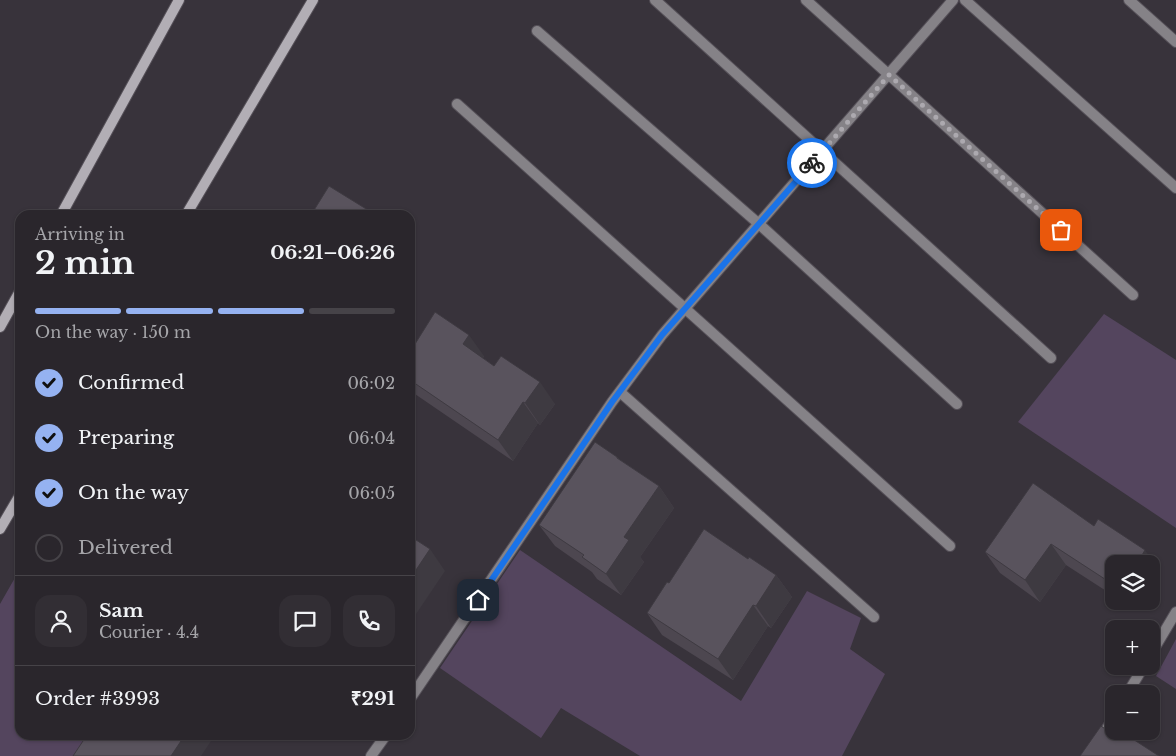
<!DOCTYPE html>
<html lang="en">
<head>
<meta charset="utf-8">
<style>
	body { margin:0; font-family:"Libre Baskerville",serif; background:#322e34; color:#f1f3f6; height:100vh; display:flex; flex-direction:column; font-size:19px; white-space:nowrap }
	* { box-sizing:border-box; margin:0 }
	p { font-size:16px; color:#a5a5a9 }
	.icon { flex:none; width:28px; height:28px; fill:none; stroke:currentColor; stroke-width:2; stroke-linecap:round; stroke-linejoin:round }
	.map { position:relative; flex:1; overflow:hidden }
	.details { position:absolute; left:15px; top:210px; width:400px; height:530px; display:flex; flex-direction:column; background:#2a262c; border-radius:15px; box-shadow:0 1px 4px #0004,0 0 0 1px #464348 }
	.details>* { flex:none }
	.buttons { position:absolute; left:1105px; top:555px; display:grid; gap:10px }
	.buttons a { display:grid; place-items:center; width:55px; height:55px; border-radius:10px; background:#2a262c; box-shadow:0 1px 4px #0004,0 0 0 1px #464348; font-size:25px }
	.pin { position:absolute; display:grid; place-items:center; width:42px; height:42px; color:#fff; margin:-21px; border-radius:10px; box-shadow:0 2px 8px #0006 }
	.courier { position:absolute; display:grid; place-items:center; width:50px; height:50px; margin:-25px; border:4px solid #1a73e8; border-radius:50%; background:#fff; color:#222; box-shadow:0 1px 6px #0007 }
	.summary em { font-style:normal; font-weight:800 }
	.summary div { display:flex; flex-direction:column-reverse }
	.summary { display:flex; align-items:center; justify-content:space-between; height:85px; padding:0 20px }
	h1 { font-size:32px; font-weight:800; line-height:38px }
	.bar { display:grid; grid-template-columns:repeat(4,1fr); gap:8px 5px; align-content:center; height:60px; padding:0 20px }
	.bar i { height:6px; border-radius:4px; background:#464348 }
	.bar .current { background:#95b2f1 }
	.bar p { grid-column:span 4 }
	.line { display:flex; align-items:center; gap:12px; padding:0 20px; border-top:1px solid #464348 }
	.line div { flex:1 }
	.round { display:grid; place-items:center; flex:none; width:52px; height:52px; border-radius:15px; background:#322e34 }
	ol { padding:0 20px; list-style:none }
	li { display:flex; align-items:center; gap:15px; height:55px }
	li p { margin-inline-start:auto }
	li .icon { padding:5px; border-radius:50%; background:#95b2f1; color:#111; stroke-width:4 }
	li:last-child { color:#a5a5a9 }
	li i { width:28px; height:28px; border:2px solid #464348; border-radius:50% }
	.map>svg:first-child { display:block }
</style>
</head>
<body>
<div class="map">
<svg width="1176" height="756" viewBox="0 0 1176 756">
	<rect width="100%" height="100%" fill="#38333b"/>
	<g fill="#54455e">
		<path d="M1104,314l72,46v168l-158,-106z"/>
		<path d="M520,550l221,151 66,-110 54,27 -11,31 35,25 -43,82h-202l-79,-48 -20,30 -101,-70z"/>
		<path d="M20,569v166h83l-14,21h-89v-152z"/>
		<path d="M1176,639v50l-20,-13z"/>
	</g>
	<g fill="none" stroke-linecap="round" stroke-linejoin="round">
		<g stroke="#555058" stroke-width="12">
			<g id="street">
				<path d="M655,0l396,358"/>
				<path d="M806,0l327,295"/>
				<path d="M965,0l211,188"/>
				<path d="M1129,0l47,42"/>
				<path d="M537,31l222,193 198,180"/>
				<path d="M457,104l493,442"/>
				<path d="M620,392l254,225"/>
				<path d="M1151,654l25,-42"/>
				<path d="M1127,694l17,-28"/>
				<path d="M410,699l202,-297 50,-67 291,-335"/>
				<path d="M371,756l15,-21"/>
				<path d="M1090,756l24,-39"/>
			</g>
		</g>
		<g stroke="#555058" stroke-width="12">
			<g id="secondary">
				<path d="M61,215l118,-215"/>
				<path d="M186,215l127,-215"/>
				<path d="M0,327l20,-36"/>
				<path d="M0,529l20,-34"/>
			</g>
		</g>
		<use href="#street" stroke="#858287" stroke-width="10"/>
		<use href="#secondary" stroke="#b2aeb5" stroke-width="10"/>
	</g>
	<g fill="#4d4750">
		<path d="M410,352l74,4 -1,2 11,8 61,38 -15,21 -2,-2 -25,38 -101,-69 -2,-3z"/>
		<path d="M617,457l3,3 39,26 15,22 -34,49 4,5 -23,33 -24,-16 -5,-7 -37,-26 -16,-21z"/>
		<path d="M1094,526l66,46 -46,-8v32l-48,-31 -26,37 -40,-29 -15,-21z"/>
		<path d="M748,559l28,16 16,22 -21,31 -3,-2 -35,54 -71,-45 -15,-22 22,-30z"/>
		<path d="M1121,601h20l-6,9z"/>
	</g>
	<g fill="#3e3a41">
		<path d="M469,335l15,21 -6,9 -15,-21z"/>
		<path d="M540,382l15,22 -15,21 -15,-22z"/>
		<path d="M523,402l15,21 -25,38 -15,-21z"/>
		<path d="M659,486l15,22 -34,49 4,5 -23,33 -15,-21 18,-37z"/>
		<path d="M1051,544l15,21 -26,37 -15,-22z"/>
		<path d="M430,549l15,22 -35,52v-44z"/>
		<path d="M1145,550l15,22 -9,14v-22h-14z"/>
		<path d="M776,575l16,22 -21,31 -15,-22z"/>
		<path d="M1129,601h12l-6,9z"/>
		<path d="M753,605l15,21 -35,54 -15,-21z"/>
		<path d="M185,735h30l-14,21h-30z"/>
	</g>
	<g fill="#59535d" stroke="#3e3a41">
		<path d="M329,186l47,29h-65z"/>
		<path d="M435,312l34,23 -6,9 31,22 7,-10 39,26 -15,21 -2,-1 -25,38 -88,-60v-28z"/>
		<path d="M595,442l22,15v1l42,28 -35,51 5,3 -23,34 -24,-17 2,-2 -45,-30z"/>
		<path d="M1033,483l61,43 4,-7 47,31 -8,14h-23v21l-63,-41 -26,36 -40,-28z"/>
		<path d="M704,529l44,30 1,-2 27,18 -20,31 -3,-1 -35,54 -71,-46 20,-31 2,1z"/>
		<path d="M410,536l20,13 -20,30z"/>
		<path d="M1101,726l20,14 4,-6 34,22h-79z"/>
		<path d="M87,735h98l-14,21h-98z"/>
	</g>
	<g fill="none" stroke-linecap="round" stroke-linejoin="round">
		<path stroke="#aca9af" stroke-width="5" stroke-dasharray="0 9" d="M812,163l77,-88 172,155"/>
		<path stroke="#1a73e8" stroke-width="6" d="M478,600l134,-198 50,-67 150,-172"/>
	</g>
</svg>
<div class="buttons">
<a><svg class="icon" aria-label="layers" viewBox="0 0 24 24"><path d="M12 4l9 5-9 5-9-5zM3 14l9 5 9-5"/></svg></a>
<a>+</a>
<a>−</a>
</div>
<div class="pin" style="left:1061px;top:230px;background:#ea580c"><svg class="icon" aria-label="bag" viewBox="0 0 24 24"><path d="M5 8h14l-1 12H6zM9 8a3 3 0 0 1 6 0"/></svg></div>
<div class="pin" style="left:478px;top:600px;background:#1f2937"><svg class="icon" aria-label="home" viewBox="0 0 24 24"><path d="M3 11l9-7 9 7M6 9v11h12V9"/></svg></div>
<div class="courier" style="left:812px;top:163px"><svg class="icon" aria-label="bike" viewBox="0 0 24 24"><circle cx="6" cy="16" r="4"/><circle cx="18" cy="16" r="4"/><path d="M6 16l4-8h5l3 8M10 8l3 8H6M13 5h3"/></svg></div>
<section class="details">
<div class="summary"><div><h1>2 min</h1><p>Arriving in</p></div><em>06:21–06:26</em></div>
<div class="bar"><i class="current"></i><i class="current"></i><i class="current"></i><i></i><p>On the way · 150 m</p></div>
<ol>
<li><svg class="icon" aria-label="check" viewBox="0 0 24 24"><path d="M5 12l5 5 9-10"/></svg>Confirmed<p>06:02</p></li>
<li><svg class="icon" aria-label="check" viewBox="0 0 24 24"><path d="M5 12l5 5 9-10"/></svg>Preparing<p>06:04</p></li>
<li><svg class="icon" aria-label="check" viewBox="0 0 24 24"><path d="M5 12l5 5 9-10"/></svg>On the way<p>06:05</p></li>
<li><i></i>Delivered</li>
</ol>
<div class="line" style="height:90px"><a class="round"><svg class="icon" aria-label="person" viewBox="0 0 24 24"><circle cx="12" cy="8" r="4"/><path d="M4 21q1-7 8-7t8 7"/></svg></a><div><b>Sam</b><p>Courier · 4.4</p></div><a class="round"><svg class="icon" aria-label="chat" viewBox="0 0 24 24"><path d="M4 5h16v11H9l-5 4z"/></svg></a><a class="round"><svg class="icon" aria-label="phone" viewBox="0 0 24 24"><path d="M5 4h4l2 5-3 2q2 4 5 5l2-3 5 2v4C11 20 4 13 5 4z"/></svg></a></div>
<div class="line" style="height:65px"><div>Order #3993</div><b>₹291</b></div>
</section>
</div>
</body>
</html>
